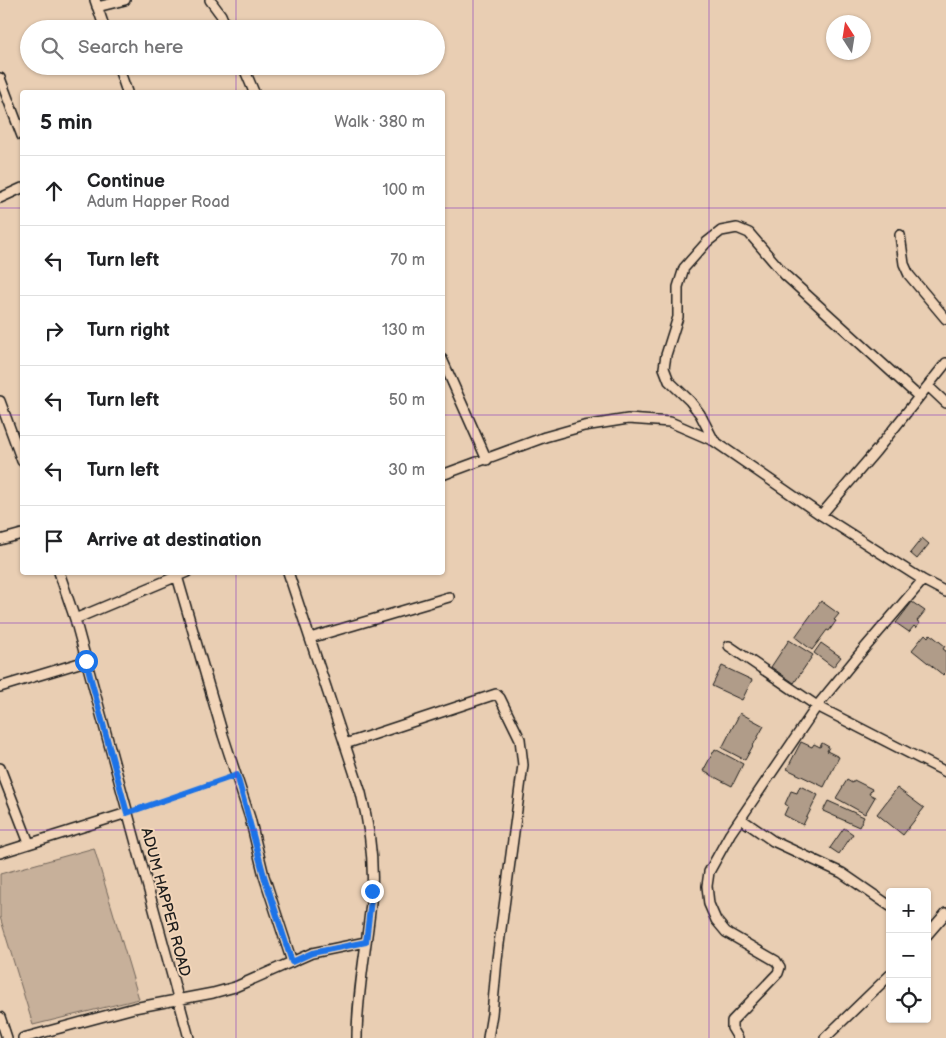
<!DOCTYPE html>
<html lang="en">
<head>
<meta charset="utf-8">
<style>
  :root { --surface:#fff; --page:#f2f2f2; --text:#202124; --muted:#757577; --line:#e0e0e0 }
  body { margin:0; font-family:"Balsamiq Sans",sans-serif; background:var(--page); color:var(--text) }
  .controls { position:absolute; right:15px; bottom:15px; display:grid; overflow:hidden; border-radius:5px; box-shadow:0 1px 4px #0004 }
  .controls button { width:45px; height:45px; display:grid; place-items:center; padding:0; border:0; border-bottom:1px solid var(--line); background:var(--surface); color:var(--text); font:25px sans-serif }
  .compass { position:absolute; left:826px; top:15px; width:45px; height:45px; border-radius:50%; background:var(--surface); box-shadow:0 1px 4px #0004; rotate:348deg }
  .stop { position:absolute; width:15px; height:15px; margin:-11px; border:4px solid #1a73e8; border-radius:50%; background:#fff }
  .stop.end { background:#1a73e8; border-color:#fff; box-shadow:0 1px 5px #0008 }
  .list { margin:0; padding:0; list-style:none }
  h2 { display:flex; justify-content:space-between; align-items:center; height:65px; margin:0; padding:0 20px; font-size:21px }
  h2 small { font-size:16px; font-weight:400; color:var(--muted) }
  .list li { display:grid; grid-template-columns:32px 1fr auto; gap:15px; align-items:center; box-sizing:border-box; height:70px; padding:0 20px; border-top:1px solid var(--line) }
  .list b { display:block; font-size:19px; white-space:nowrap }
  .list p { margin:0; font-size:16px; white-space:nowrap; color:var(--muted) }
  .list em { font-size:16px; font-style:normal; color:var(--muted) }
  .icon { flex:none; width:28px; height:28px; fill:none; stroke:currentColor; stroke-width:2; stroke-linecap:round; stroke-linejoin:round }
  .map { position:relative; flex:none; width:946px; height:1038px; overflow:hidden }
  .search { position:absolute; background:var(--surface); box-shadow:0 1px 4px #0004; left:20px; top:20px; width:425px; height:55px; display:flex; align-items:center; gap:12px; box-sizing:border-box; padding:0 18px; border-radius:28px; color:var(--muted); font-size:19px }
  .panel { position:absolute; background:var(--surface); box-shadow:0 1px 4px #0004; left:20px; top:90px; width:425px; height:485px; border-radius:5px }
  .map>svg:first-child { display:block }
  .green { fill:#c7b09a; stroke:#72665b }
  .building { fill:#b09c89; stroke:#1c1c1c }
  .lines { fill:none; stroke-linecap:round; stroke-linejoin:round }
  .minor-casing { stroke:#1c1c1c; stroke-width:12 }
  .path { stroke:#1c1c1c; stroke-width:2; stroke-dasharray:4 4; stroke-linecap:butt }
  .minor { stroke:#f2d5b9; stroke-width:9 }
  .route { stroke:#1a73e8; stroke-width:6 }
  .grid { fill:none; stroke:#7b2cbf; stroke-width:1; stroke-opacity:0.55 }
  .labels { text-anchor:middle; stroke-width:4; stroke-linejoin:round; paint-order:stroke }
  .street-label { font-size:15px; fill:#1c1c1c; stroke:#f2d5b9 }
</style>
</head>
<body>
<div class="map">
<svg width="946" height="1038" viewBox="0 0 946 1038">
  <rect width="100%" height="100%" fill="#e9ceb3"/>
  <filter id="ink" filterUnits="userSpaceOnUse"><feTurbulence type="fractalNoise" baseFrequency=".02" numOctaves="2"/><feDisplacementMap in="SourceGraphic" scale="10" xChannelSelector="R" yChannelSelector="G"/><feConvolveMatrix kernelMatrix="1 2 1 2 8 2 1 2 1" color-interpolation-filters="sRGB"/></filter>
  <g filter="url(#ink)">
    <path class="green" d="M94 848 139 999 33 1025 0 917V874Z"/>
    <path class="building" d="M922 538 929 544 917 559 910 553Z
      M821 601 839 614 834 620 836 621 829 631 827 630 812 650 795 637Z
      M912 602 925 611 917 621 920 623 916 628 914 626 909 632 896 623Z
      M925 634 928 637 930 634 945 646 943 649 946 651V672L943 675 912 650Z
      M789 640 813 655 794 683 771 667Z
      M821 643 841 657 833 667 814 653Z
      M722 666 752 680 742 700 712 686Z
      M740 713 764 726 745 760 722 748Z
      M801 742 812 747 814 744 820 747 822 743 829 747 827 751 839 757 824 787 787 769Z
      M715 749 743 764 732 786 703 771Z
      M847 780 852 783 854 780 872 789 869 794 875 797 865 814 836 798Z
      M800 786 818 795 803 825 784 815 788 806 785 804 791 791 797 793Z
      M897 788 924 808 903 835 877 814Z
      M828 801 864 817 859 827 823 811Z
      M844 828 853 834 839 854 830 848Z"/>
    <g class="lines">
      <defs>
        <path id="minor" d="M95 0 105 29
          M210 0 221 15 227 29
          M97 7 125 0
          M118 66 127 92
          M243 66 254 92
          M0 78 22 136
          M0 198 22 188
          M900 235 904 264 909 275 946 319
          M442 359 487 460
          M928 386 946 403
          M0 401 22 461
          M714 441 700 414 690 401 669 381 664 368 666 355 678 317V287L684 268 707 242 721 231 737 228 749 233 785 275 918 396
          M442 475 545 437 584 426 628 419 670 422 714 441 821 515 923 580 946 592
          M821 515 876 451 946 363
          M0 540 22 534
          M59 572 75 619 189 1038
          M288 572 361 793C369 825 374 859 372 892 368 941 357 989 357 1038
          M177 576 223 735 250 818 264 876 292 962
          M75 619 187 572
          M310 638 449 597
          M729 646 817 706 946 772
          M0 687 86 661
          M345 744 496 694 500 698 520 739 523 765 497 959 492 1014 488 1038
          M0 768 29 843
          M741 819 773 841 842 873 890 906
          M0 853 127 813
          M927 935 946 913
          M0 1017 7 1038
          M23 1038 134 1008 213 993 235 987 312 953 366 942
          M738 1038 732 1028V1021L778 973 780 967 776 961 726 932 716 920 709 904 707 886 709 872 730 834 817 706 857 657 923 580
          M825 1038 890 975"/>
      </defs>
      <use href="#minor" class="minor-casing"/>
      <path class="path" d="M137 810 227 779"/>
      <use href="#minor" class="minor"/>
    </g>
  </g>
  <g class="lines" filter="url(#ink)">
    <path class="route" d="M86 661 127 813 237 775 264 876 292 962 312 953 366 942 372 891"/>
  </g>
  <path class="grid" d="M236 0V29M473 0V1038M709 0V1038M236 66V92M0 208H22M442 208H946M0 415H22M442 415H946M236 572V1038M0 623H946M0 830H946"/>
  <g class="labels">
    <g class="street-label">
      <text transform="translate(166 902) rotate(75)" y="5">ADUM HAPPER ROAD</text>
    </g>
  </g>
</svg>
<div class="controls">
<button>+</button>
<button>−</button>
<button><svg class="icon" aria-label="locate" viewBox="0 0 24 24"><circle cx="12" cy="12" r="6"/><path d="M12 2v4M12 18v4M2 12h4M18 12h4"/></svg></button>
</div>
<svg class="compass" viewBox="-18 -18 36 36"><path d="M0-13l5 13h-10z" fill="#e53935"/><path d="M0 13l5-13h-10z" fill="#757577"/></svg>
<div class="stop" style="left:86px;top:661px"></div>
<div class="stop end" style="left:372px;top:891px"></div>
<div class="search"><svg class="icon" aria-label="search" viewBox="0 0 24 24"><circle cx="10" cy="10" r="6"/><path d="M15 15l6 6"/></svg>Search here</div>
<section class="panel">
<h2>5 min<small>Walk · 380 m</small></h2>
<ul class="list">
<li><svg class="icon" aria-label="ahead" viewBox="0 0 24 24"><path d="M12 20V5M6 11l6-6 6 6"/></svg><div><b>Continue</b><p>Adum Happer Road</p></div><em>100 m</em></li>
<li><svg class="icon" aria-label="left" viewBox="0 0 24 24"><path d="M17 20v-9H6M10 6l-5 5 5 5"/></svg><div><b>Turn left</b></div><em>70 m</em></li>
<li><svg class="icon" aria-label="right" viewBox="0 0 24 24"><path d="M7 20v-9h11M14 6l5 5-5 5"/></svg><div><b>Turn right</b></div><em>130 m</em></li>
<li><svg class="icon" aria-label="left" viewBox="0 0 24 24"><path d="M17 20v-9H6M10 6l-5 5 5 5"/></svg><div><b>Turn left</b></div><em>50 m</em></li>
<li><svg class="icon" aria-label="left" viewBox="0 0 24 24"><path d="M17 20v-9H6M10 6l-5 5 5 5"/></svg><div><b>Turn left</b></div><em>30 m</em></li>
<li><svg class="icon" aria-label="arrive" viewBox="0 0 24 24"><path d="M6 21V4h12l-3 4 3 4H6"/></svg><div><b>Arrive at destination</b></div></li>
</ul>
</section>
</div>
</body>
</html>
